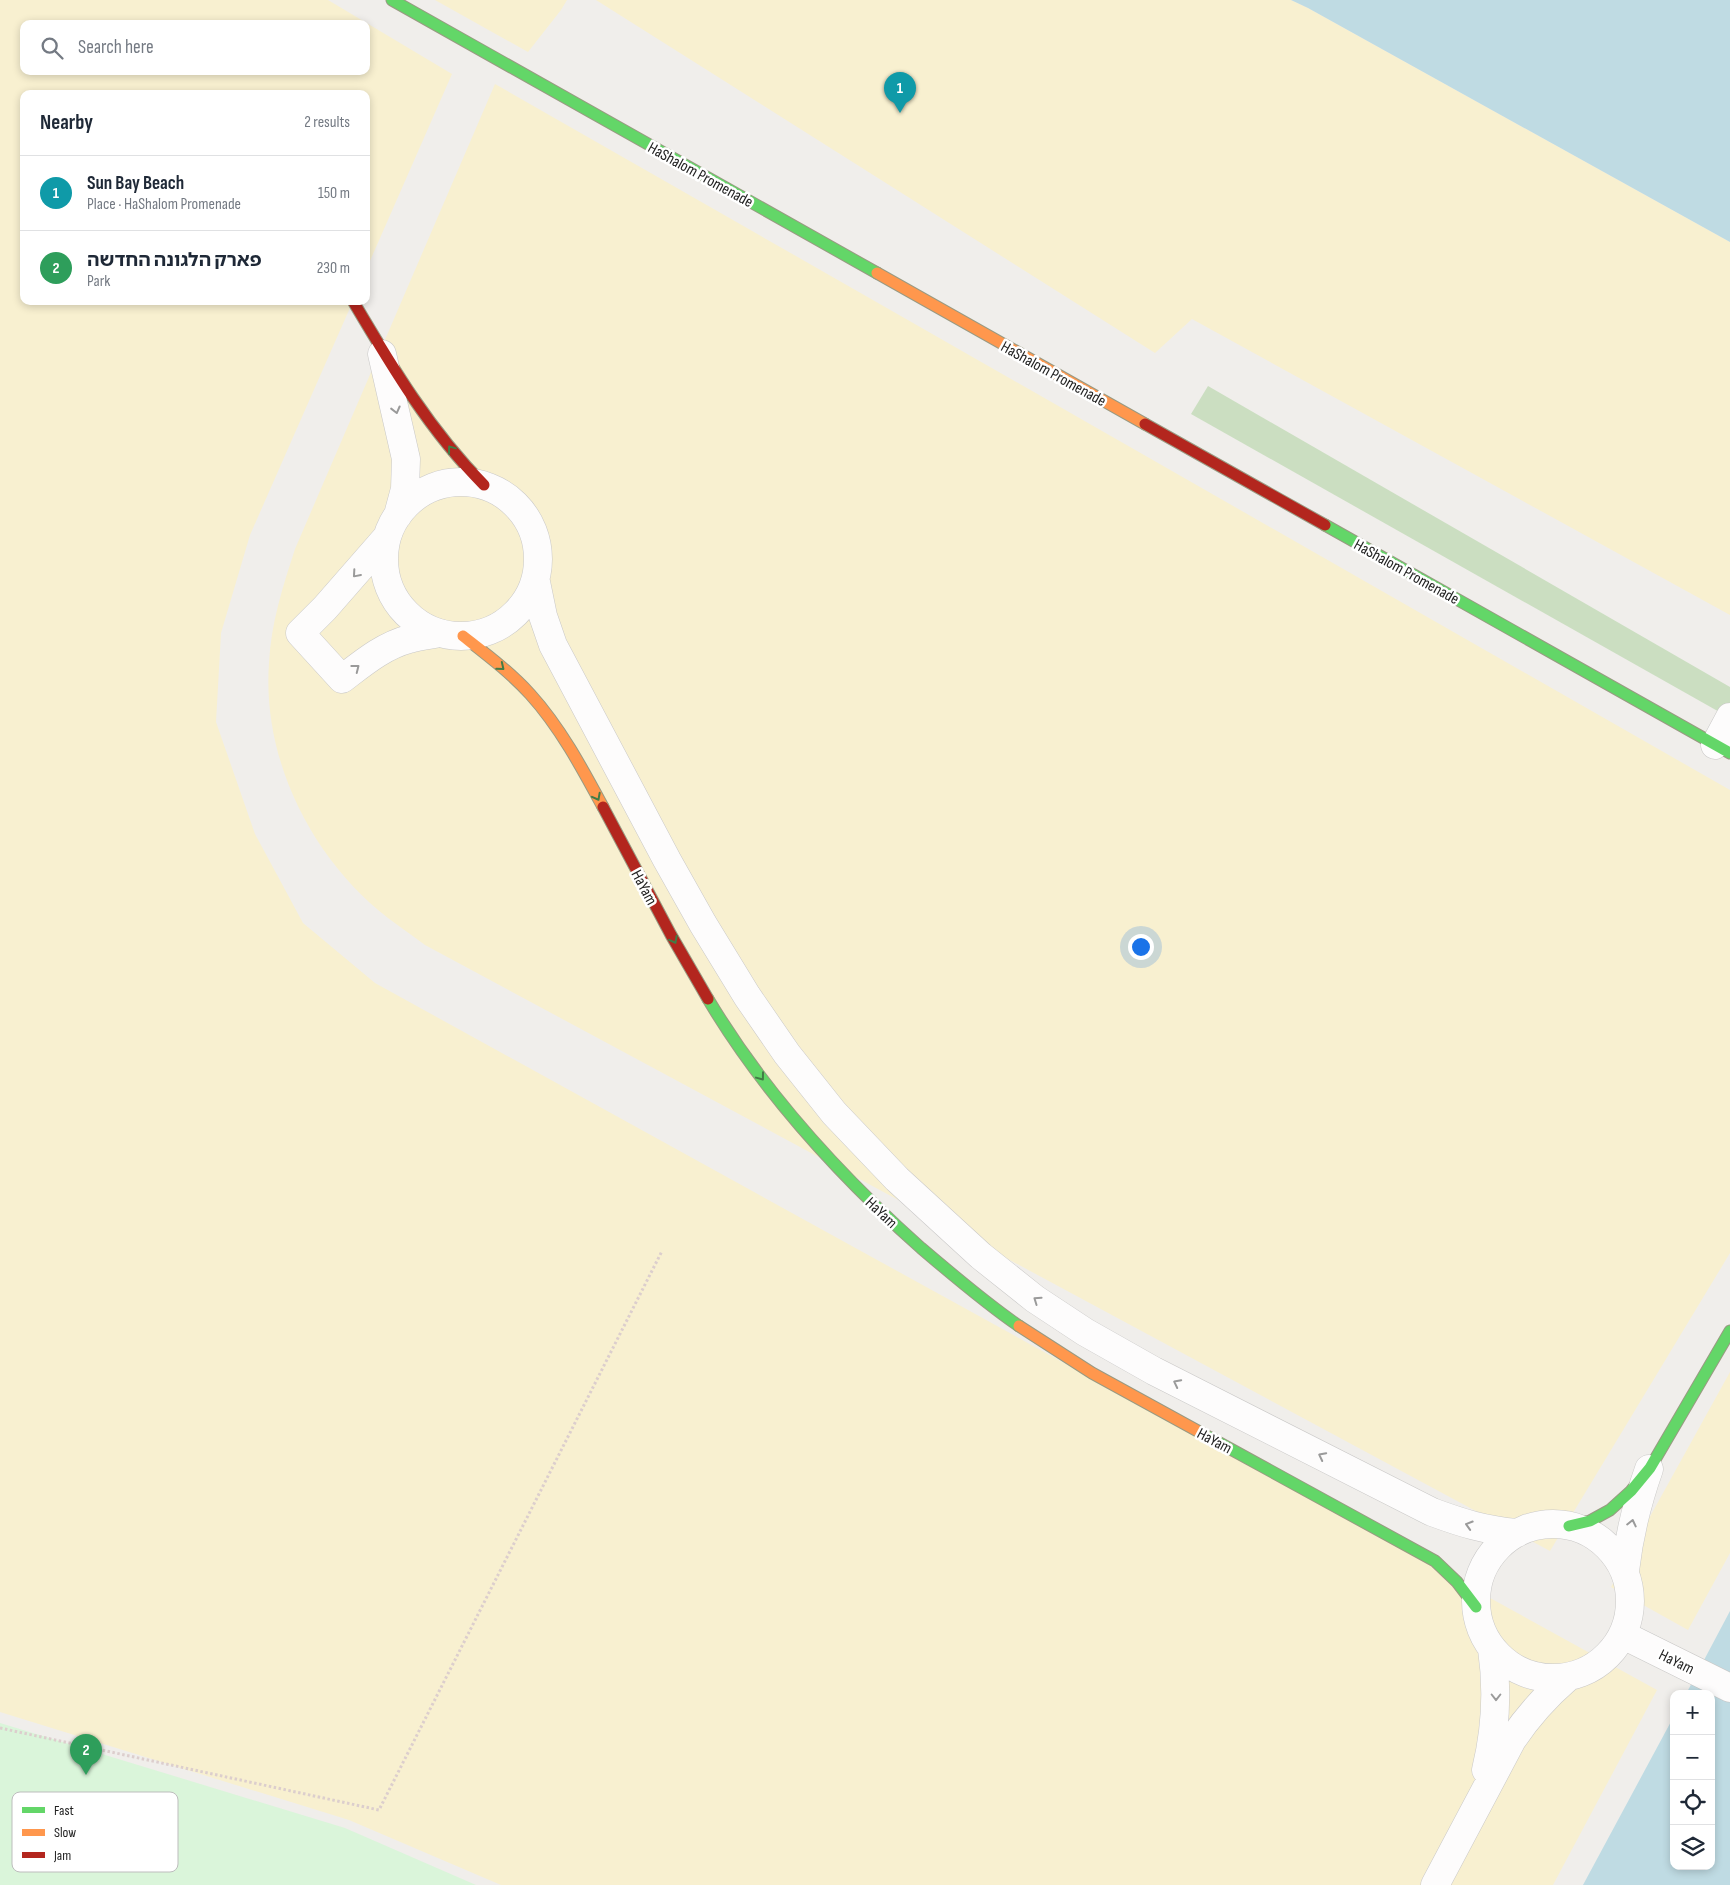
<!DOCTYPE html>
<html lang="en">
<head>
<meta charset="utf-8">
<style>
  :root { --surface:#fff; --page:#f2f2f3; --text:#1f2937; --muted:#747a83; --line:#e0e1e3; --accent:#6a6968 }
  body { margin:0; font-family:"Sofia Sans Condensed","Noto Sans Hebrew",sans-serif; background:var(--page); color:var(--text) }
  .controls { position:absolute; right:15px; bottom:15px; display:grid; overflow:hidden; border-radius:10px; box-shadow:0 2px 8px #0003 }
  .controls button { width:45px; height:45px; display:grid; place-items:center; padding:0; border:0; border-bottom:1px solid var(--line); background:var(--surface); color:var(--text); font:25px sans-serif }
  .you { position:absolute; left:1140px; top:946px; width:18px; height:18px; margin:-12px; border:4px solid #fff; border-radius:50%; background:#1a73e8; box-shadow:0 0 0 8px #1a73e833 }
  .badge { display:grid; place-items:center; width:32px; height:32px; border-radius:50%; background:var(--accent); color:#fff; font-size:16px; font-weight:700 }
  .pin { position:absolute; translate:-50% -41px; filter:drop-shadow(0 1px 2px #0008) }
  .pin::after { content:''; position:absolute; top:26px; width:18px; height:15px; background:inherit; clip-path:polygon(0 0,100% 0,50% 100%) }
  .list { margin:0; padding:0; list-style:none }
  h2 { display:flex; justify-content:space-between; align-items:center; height:65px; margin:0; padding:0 20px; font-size:21px }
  h2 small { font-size:16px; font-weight:400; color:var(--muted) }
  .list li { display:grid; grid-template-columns:32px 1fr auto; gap:15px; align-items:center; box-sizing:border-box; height:75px; padding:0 20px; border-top:1px solid var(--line) }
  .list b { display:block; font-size:19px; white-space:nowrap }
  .list p { margin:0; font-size:16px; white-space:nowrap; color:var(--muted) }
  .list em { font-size:16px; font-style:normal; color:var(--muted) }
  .icon { flex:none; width:28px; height:28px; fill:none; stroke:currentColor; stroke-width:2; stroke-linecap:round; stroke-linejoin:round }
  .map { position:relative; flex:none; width:1730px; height:1885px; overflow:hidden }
  .search { position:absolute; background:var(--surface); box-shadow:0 2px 8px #0003; left:20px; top:20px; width:350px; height:55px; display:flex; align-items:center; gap:12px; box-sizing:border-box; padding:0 18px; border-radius:10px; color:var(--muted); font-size:19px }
  .panel { position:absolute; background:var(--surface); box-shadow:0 2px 8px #0003; left:20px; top:90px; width:350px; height:215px; border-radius:10px }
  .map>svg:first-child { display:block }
  .forest { fill:#cbdec1 }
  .sand { fill:#f8f0d0; fill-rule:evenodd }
  .park { fill:#daf5da }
  .water { fill:#bfdbe3 }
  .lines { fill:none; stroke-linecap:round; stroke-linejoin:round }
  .street-casing { stroke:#c9c8c7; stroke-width:29 }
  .fast-casing { stroke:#999a82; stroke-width:13 }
  .slow-casing { stroke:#999a82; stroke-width:13 }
  .jam-casing { stroke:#999a82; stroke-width:13 }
  .path { stroke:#dccecd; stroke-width:3; stroke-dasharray:2.5 2.5; stroke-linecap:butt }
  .street { stroke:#fdfcfc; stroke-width:28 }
  .fast { stroke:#63d668; stroke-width:11 }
  .slow { stroke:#ff974d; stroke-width:11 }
  .jam { stroke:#b3261e; stroke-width:11 }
  .oneway { stroke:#9a9a9a }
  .oneway2 { stroke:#427c45 }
  .labels { text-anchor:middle; stroke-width:5; stroke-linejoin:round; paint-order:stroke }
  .street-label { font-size:16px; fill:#222; stroke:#fff }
  .key { fill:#fff; stroke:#bdbdbd; stroke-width:1 }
  .key-label { font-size:14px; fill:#222 }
</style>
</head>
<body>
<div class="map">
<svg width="1730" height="1885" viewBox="0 0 1730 1885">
  <rect width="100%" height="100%" fill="#f0eeeb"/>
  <path class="forest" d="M1208 386 1730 687V718L1191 414Z"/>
  <path class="sand" d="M0 0H328L452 74 366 270V94H24V301H353L250 535 221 633 216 722 255 834 303 923 375 983 1657 1690 1553 1885H501L349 1820 0 1712ZM24 24H366V71H24Z
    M435 0H567L561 10 528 52Z
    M596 0H1291L1308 8 1730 242V615L1192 319 1155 353Z
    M495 84 1730 790V1253L1550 1551 425 945C413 936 400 927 388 918 312 859 262 760 269 663 271 623 283 586 295 549Z
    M1730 1372V1553L1688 1630 1611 1587Z"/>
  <path class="park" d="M0 1723 345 1828 476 1885H0Z"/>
  <path class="water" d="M1291 0H1730V242L1308 8Z
    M1730 1611V1885H1583L1674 1716V1866H1711V1694H1686Z"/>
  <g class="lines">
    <defs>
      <path id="street" d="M382 354 406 459 405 489 398 515
        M384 559a77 77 0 1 1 154 0a77 77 0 1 1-154 0Z
        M387 537 325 608 300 633 342 679C363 663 383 646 409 639 419 636 429 635 440 633
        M536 582 543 616 553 645 667 860 703 924 747 996 787 1054 834 1113 897 1179 981 1256 1035 1299 1085 1332 1154 1371 1432 1512C1462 1523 1484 1530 1517 1533
        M1715 745 1730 717
        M1476 1601a77 77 0 1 1 154 0a77 77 0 1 1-154 0Z
        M1625 1571C1629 1535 1637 1503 1649 1469
        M1623 1635 1730 1688
        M1486 1770C1496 1729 1498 1690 1492 1649
        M1435 1885 1512 1740C1528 1716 1545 1697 1567 1678"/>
      <path id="fast" d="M392 0 877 273
        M1325 525 1730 753
        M708 999C764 1093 839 1175 921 1248 953 1275 984 1302 1019 1326
        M1205 1435 1435 1561 1457 1582 1476 1607
        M1569 1526 1590 1521 1610 1510 1631 1491 1650 1468 1730 1331"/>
      <path id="slow" d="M877 273 1145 424
        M463 636C486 654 510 672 530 694 560 727 582 768 603 807
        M1019 1326 1092 1373 1205 1435"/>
      <path id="jam" d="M353 301C392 367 430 431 484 485
        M1145 424 1325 525
        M603 807 671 935 708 999"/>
    </defs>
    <use href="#street" class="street-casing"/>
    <use href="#fast" class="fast-casing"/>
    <use href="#slow" class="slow-casing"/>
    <use href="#jam" class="jam-casing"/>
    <path class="path" d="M0 1728 379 1810 662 1251"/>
    <use href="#street" class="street"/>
    <use href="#fast" class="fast"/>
    <use href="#slow" class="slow"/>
    <use href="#jam" class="jam"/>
  </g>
  <defs><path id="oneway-chevron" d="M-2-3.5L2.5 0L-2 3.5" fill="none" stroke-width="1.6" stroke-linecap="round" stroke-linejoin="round" transform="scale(1.25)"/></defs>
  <g class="oneway">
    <use href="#oneway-chevron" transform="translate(396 410) rotate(76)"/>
    <use href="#oneway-chevron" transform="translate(356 574) rotate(131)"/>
    <use href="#oneway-chevron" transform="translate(356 668) rotate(-38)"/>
    <use href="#oneway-chevron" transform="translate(1037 1300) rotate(-145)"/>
    <use href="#oneway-chevron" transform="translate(1177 1383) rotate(-153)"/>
    <use href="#oneway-chevron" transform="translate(1322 1456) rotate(-153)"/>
    <use href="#oneway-chevron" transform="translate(1632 1523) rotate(-77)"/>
    <use href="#oneway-chevron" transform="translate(1469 1525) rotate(-163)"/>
    <use href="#oneway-chevron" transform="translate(1496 1697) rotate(90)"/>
  </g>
  <g class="oneway2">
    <use href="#oneway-chevron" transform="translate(451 449) rotate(-127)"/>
    <use href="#oneway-chevron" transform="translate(501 667) rotate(39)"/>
    <use href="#oneway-chevron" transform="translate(597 797) rotate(62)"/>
    <use href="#oneway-chevron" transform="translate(674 940) rotate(62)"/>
    <use href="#oneway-chevron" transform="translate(761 1077) rotate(53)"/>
  </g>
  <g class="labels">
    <g class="street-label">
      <text transform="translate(701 174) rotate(29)" y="6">HaShalom Promenade</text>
      <text transform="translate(1054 373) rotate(29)" y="6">HaShalom Promenade</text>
      <text transform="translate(1407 571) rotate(29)" y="6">HaShalom Promenade</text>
      <text transform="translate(645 887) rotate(62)" y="6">HaYam</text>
      <text transform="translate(882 1212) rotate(43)" y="6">HaYam</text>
      <text transform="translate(1215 1440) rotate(28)" y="6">HaYam</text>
      <text transform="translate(1677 1661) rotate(26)" y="6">HaYam</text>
    </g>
  </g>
  <rect x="12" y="1792" width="166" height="80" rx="8" class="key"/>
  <rect x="22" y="1807" width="23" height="6" fill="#63d668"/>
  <rect x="22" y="1829" width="23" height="7" fill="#ff974d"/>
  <rect x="22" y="1852" width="23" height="6" fill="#b3261e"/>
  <g class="key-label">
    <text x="54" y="1815">Fast</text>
    <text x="54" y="1837">Slow</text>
    <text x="54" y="1860">Jam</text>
  </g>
</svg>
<div class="controls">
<button>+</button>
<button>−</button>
<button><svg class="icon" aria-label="locate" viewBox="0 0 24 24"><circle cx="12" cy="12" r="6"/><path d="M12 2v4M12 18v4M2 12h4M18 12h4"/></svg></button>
<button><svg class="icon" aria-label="layers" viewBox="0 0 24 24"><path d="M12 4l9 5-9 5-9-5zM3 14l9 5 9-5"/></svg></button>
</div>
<div class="you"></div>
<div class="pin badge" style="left:900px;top:113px;background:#0f9aa8">1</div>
<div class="pin badge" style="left:86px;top:1775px;background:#2e9e5b">2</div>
<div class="search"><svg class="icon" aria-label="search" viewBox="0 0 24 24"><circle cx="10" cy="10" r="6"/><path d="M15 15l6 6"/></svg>Search here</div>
<section class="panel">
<h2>Nearby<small>2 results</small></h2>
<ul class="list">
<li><span class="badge" style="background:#0f9aa8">1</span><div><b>Sun Bay Beach</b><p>Place · HaShalom Promenade</p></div><em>150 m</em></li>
<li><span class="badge" style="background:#2e9e5b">2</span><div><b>פארק הלגונה החדשה</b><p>Park</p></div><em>230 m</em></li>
</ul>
</section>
</div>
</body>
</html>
